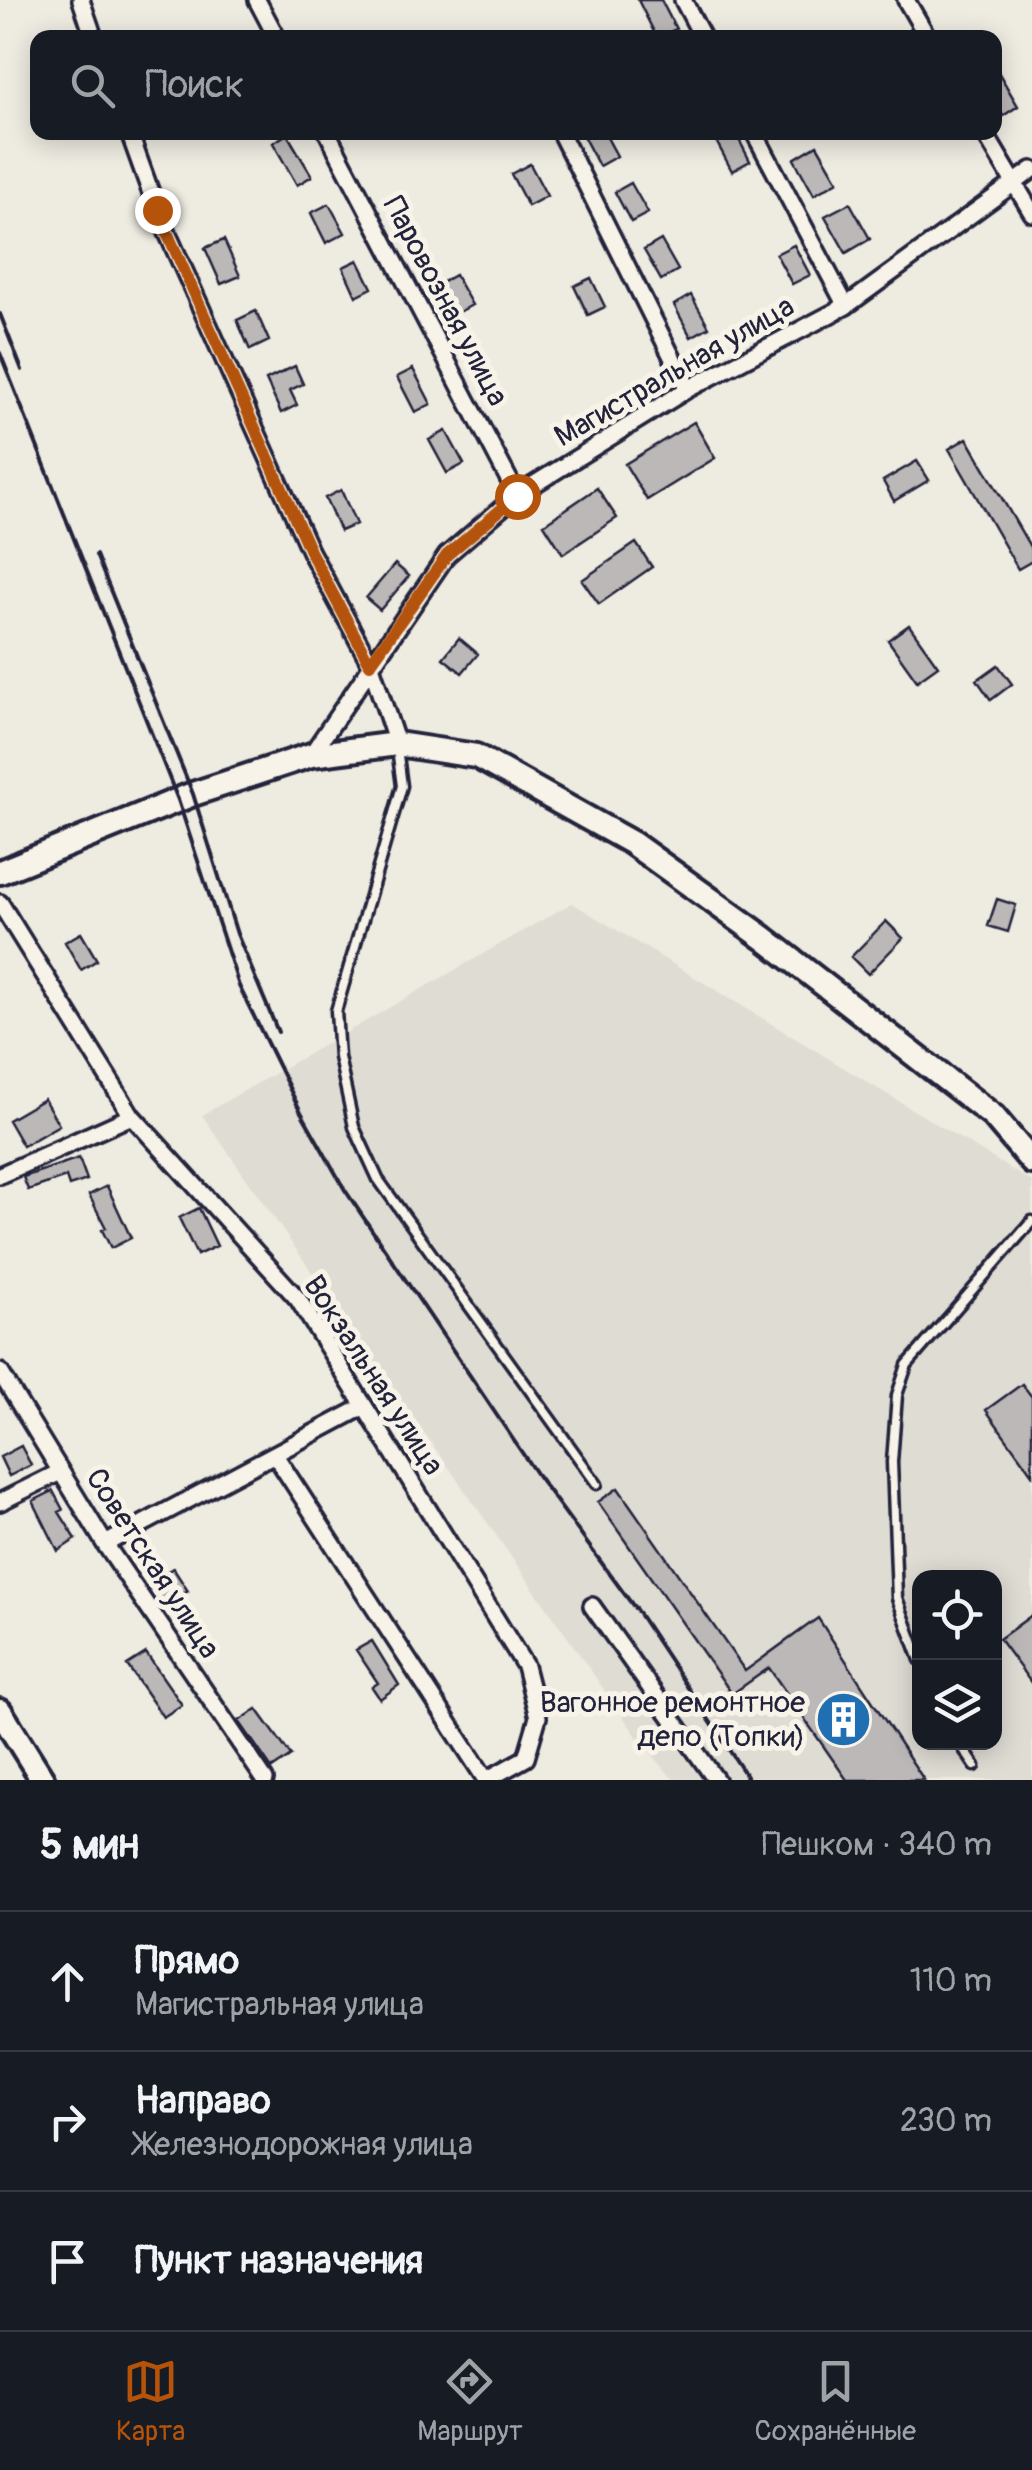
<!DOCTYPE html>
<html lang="ru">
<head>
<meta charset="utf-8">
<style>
  :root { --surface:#171b24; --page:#242831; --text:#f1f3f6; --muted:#9ea1a6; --line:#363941; --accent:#b45309 }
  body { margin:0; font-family:Pangolin,sans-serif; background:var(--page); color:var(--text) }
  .controls { position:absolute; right:30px; bottom:30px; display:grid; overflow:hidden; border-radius:20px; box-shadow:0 5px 25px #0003 }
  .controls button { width:90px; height:90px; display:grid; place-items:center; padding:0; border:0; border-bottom:2px solid var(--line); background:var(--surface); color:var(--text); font:50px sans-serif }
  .stop { position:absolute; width:30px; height:30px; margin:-22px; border:8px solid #b45309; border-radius:50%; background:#fff }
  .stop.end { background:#b45309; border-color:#fff; box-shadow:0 2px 10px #0008 }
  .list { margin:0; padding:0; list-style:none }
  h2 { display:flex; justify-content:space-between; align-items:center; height:130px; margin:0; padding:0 40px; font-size:42px }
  h2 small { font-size:32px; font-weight:400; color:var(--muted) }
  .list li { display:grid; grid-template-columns:65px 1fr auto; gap:30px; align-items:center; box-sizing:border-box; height:140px; padding:0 40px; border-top:2px solid var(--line) }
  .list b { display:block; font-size:38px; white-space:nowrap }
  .list p { margin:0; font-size:32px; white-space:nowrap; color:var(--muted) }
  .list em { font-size:32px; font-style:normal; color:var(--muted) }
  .icon { flex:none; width:55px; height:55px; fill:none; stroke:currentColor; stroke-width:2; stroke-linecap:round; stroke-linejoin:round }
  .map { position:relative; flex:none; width:1032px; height:1780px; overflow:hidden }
  .search { position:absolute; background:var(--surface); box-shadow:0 5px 25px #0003; left:30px; right:30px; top:30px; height:110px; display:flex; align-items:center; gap:25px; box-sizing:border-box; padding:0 35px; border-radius:20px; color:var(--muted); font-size:38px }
  .sheet { height:550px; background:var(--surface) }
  nav { display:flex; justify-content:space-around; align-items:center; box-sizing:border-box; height:140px; border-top:2px solid var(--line); background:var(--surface); font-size:28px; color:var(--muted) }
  nav a { display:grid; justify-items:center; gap:5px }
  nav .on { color:var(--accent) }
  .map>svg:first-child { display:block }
  .built { fill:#dfdcd4; fill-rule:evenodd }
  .building { fill:#bbb8b7; stroke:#22223b; stroke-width:2.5 }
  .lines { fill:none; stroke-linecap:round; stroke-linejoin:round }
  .lane-casing { stroke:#22223b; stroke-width:15 }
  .street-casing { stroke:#22223b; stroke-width:22 }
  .secondary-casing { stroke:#22223b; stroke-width:30 }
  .lane { stroke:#f7f3e8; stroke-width:8 }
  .street { stroke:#f7f3e8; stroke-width:15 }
  .secondary { stroke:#f7f3e8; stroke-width:22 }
  .rail { stroke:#22223b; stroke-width:4 }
  .route { stroke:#b45309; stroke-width:12 }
  .labels { text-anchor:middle; stroke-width:10; stroke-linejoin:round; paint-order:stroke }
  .street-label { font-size:30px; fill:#22223b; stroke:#f7f3e8 }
  .poi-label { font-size:30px; fill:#22223b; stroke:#f7f3e8; text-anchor:end }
</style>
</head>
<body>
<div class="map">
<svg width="1032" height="1780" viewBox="0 0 1032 1780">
  <rect width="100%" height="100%" fill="#eeebe1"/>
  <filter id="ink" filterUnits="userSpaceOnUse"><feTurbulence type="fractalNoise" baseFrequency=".01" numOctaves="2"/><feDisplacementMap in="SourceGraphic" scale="20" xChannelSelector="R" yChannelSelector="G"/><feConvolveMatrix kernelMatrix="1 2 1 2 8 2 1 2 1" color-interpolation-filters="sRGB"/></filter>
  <g filter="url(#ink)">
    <path class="built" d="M572 903 1032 1182V1780H674L638 1738 202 1115ZM920 1578H994V1742H920Z"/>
    <path class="building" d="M638 0H661L676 29 657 38Z
      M994 65 1018 106 1003 116 994 101Z
      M581 132H604L617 156 599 166Z
      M727 132H735L750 161 732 171 715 139Z
      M287 134 312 176 297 185 273 143Z
      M817 145 838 181 814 195 794 159Z
      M530 164 547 196 528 206 511 174Z
      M631 183 648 213 631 222 615 192Z
      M850 203 870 239 846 253 825 216Z
      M329 204 345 233 326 243 311 213Z
      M224 240 240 276 221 284 205 248Z
      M661 240 678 270 661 280 644 250Z
      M794 245 810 275 792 284 776 254Z
      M358 260 372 288 356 296 343 267Z
      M455 275 472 305 455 314 439 284Z
      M591 278 605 307 588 315 574 286Z
      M691 295 709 327 691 337 674 305Z
      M256 311 269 341 250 350 237 320Z
      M295 366 303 384 290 390 297 405 281 413 266 380Z
      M413 369 431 404 415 412 397 377Z
      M694 422 715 458 647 500 625 464Z
      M446 431 464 464 447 473 429 440Z
      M967 438 1032 550V561L1018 569 949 449Z
      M917 461 929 480 894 501 883 481Z
      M597 488 617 518 563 554 544 524Z
      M341 490 356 524 340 531 325 498Z
      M636 543 652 567 599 604 582 580Z
      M395 564 409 576 380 610 366 598Z
      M909 625 938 666 917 681 888 640Z
      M459 638 478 654 462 673 443 658Z
      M998 665 1012 684 991 700 977 680Z
      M997 899 1016 905 1008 932 988 926Z
      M886 921 903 938 868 974 851 957Z
      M81 933 97 960 81 970 65 942Z
      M44 1099 59 1125 23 1146 8 1120Z
      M79 1158 87 1180 69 1186 66 1177 28 1190 23 1177Z
      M107 1186 131 1238 111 1248 102 1230 106 1228 89 1195Z
      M199 1208 217 1246 197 1255 179 1218Z
      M1022 1384 1032 1397V1474L986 1410Z
      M21 1446 31 1465 9 1476 0 1457Z
      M618 1488 745 1671 818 1618 924 1780H847L769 1668 732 1694 598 1502Z
      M53 1491 63 1510 59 1512 76 1539 58 1551 33 1501Z
      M173 1568 188 1591 164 1606 150 1582Z
      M1032 1615V1684L999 1639Z
      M372 1641 399 1685 380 1699 372 1687 378 1683 356 1650Z
      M146 1653 182 1705 163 1717 127 1665Z
      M257 1709 291 1756 272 1769 239 1721Z"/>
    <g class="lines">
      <defs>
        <path id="lane" d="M397 748 402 786 336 1011 339 1057 354 1127 378 1179 597 1484
          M920 1660 897 1598 892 1462 897 1395 907 1365 1032 1221
          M959 1742 975 1766"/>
        <path id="street" d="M81 0 94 38
          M257 0 277 38
          M683 0 703 38
          M906 0 928 38
          M129 132 157 210 310 551 370 663 397 744
          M327 132 517 495
          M560 132 688 389
          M754 132 846 306
          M984 132 1032 213
          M311 755 447 555 517 495 688 389 846 306 1032 170
          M0 903 132 1116 298 1299 525 1666 538 1717 526 1758 486 1780
          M0 1175 132 1116
          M0 1372 105 1544 265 1780
          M275 1455 486 1780
          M0 1502 60 1472
          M105 1544 363 1407
          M592 1606 716 1780"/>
        <path id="secondary" d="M0 872 193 794 311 755 397 744 476 756 632 843 764 938 993 1116 1032 1162
          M0 1711 43 1780"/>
      </defs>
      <use href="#lane" class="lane-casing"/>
      <use href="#street" class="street-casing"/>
      <use href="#secondary" class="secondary-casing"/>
      <use href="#lane" class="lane"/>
      <use href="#street" class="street"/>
      <use href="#secondary" class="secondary"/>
      <path class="rail" d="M0 314 22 370
        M0 353 178 800 239 986 301 1112 345 1190 537 1475 637 1611 749 1780
        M96 555 193 794 237 934 278 1032"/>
    </g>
  </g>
  <g class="lines" filter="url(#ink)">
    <path class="route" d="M157 210 310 551 370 664 447 555 517 496"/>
  </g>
  <defs>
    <symbol id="building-disc" viewBox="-11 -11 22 22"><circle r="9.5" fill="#1f6fb2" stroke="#f7f3e8"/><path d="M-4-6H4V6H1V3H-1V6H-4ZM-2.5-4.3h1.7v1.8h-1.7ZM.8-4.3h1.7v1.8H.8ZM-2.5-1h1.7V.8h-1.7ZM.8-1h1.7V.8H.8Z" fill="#fff"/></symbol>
  </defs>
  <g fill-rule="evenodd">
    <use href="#building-disc" x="812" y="1688" width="63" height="63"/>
  </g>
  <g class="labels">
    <g class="street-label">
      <text transform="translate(446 301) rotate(62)" y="10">Паровозная улица</text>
      <text transform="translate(674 371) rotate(-30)" y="10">Магистральная улица</text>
      <text transform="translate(374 1375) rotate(57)" y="10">Вокзальная улица</text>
      <text transform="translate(153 1563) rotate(57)" y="10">Советская улица</text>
    </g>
    <g class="poi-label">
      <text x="805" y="1712">Вагонное ремонтное<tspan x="805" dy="34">депо (Топки)</tspan></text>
    </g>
  </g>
</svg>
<div class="controls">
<button><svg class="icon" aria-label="locate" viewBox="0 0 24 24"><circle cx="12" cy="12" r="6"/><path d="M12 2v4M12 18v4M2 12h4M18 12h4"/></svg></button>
<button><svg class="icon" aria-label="layers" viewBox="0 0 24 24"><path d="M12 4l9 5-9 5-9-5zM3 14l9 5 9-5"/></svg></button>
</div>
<div class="stop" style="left:517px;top:496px"></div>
<div class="stop end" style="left:157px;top:210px"></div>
<div class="search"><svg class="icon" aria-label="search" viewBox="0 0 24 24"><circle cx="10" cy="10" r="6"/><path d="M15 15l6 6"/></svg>Поиск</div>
</div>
<section class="sheet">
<h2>5 мин<small>Пешком · 340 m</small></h2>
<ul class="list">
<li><svg class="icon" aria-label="ahead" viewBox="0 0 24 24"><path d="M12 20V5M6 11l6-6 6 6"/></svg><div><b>Прямо</b><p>Магистральная улица</p></div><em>110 m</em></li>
<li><svg class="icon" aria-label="right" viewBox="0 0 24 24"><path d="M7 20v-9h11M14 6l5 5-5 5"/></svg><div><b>Направо</b><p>Железнодорожная улица</p></div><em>230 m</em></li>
<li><svg class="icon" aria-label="arrive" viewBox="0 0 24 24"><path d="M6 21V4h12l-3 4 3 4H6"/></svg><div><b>Пункт назначения</b></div></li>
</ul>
</section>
<nav>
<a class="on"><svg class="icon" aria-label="map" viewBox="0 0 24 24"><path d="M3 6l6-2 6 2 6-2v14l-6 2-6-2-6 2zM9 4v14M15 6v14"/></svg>Карта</a>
<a><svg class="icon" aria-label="directions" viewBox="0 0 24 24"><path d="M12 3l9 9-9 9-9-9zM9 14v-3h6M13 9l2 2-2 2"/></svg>Маршрут</a>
<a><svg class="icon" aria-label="saved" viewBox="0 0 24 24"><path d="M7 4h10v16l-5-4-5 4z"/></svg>Сохранённые</a>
</nav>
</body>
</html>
